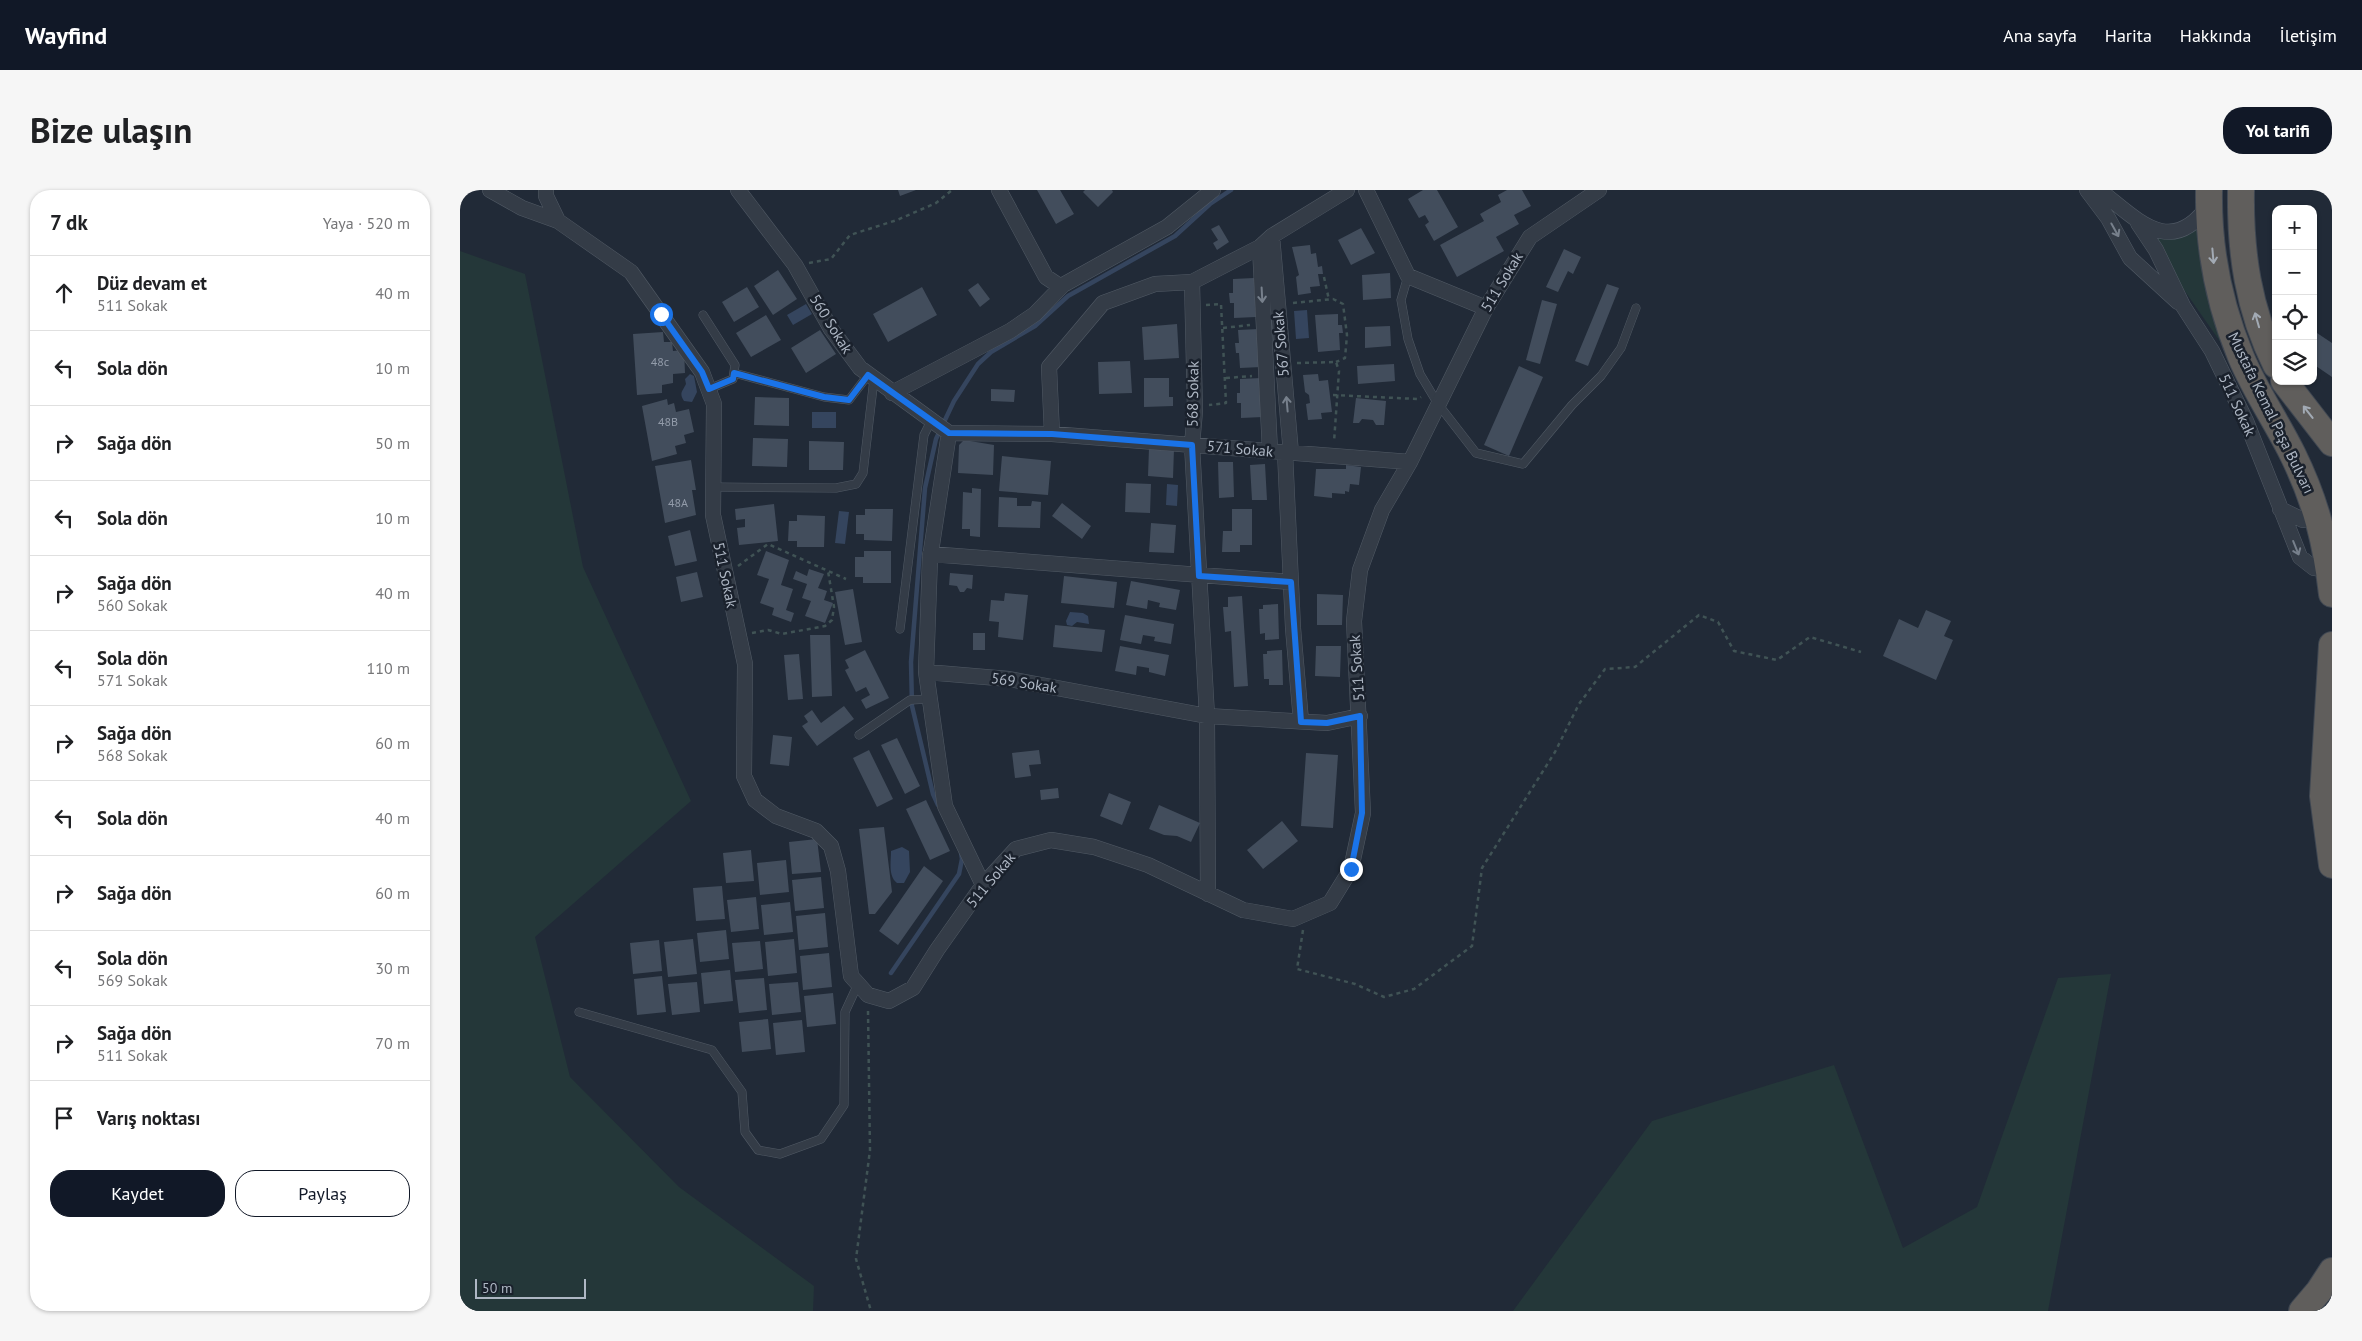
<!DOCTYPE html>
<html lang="tr">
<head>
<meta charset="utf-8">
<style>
  :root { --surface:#fff; --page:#f6f6f6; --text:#202124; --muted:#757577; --line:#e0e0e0; --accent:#111827 }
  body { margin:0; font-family:"PT Sans",sans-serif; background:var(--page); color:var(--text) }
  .controls { position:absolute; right:15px; top:15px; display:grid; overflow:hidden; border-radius:10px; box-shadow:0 1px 4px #0004 }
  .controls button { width:45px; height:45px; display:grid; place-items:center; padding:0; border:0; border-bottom:1px solid var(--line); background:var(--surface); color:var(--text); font:25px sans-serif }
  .scale { position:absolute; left:15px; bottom:12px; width:111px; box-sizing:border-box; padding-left:5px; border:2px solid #aeb7c4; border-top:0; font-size:14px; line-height:18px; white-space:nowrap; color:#aeb7c4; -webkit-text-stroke:4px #1a212c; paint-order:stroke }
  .stop { position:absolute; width:15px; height:15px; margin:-11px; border:4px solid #1a73e8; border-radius:50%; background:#fff }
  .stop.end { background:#1a73e8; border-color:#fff; box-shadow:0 1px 5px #0008 }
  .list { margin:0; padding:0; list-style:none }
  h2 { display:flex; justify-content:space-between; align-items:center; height:65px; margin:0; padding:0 20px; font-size:21px }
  h2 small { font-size:16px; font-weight:400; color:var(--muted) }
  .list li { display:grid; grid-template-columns:32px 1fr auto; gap:15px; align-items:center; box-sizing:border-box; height:75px; padding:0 20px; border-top:1px solid var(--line) }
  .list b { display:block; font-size:19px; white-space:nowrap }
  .list p { margin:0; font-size:16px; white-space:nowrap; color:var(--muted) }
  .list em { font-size:16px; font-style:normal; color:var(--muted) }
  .actions { display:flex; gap:10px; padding:15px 20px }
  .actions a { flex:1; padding:11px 0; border:1px solid var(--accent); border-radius:20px; text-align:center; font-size:18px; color:var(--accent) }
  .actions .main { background:var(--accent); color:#fff }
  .icon { flex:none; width:28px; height:28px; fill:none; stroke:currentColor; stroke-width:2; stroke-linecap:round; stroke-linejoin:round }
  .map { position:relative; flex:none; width:1872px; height:1121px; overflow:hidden; border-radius:20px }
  header { display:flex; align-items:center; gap:30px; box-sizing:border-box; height:70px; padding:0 25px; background:var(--accent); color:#fff }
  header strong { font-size:24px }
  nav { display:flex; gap:28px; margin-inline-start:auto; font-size:18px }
  .intro { display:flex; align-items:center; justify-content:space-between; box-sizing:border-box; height:120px; padding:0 30px }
  h1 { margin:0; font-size:35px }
  .button { padding:12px 22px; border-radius:20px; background:var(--accent); color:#fff; font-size:18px; font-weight:700 }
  main { display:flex; gap:30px; padding:0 30px }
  aside { flex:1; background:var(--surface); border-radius:20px; box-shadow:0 1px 4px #0004 }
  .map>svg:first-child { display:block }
  .green { fill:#243739 }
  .water { fill:#35455e }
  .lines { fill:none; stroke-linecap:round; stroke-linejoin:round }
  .stream { stroke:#35455e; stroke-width:4.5 }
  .building { fill:#424d5c }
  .service-casing { stroke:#515a65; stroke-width:9 }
  .minor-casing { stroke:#515a65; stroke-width:16 }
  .trunk-casing { stroke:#3f4752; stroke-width:28 }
  .path { stroke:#405355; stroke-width:2.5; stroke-dasharray:4 4; stroke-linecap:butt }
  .service { stroke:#343c47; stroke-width:8 }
  .minor { stroke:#343c47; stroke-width:15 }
  .trunk { stroke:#605e5c; stroke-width:26 }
  .oneway { stroke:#77808c }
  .oneway2 { stroke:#a2aab4 }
  .route { stroke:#1a73e8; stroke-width:6 }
  .labels { text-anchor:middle; stroke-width:5; stroke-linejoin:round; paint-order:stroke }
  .number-label { font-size:12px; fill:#939caa }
  .street-label { font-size:15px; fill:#aeb7c4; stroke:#1a212c }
</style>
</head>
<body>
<header>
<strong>Wayfind</strong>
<nav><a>Ana sayfa</a><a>Harita</a><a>Hakkında</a><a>İletişim</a></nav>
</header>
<div class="intro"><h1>Bize ulaşın</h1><a class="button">Yol tarifi</a></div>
<main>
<aside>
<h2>7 dk<small>Yaya · 520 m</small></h2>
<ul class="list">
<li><svg class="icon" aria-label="ahead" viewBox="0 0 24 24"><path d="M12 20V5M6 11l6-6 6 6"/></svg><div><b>Düz devam et</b><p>511 Sokak</p></div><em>40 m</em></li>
<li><svg class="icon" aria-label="left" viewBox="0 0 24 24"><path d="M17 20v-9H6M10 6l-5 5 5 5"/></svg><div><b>Sola dön</b></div><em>10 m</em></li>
<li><svg class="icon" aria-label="right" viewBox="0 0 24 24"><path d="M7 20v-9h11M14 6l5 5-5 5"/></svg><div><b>Sağa dön</b></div><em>50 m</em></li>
<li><svg class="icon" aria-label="left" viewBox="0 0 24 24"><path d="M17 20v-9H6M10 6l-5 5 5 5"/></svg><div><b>Sola dön</b></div><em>10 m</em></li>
<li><svg class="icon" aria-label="right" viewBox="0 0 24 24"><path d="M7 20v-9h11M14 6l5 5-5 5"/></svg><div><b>Sağa dön</b><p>560 Sokak</p></div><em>40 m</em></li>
<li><svg class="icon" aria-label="left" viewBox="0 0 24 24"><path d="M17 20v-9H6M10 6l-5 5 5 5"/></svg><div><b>Sola dön</b><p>571 Sokak</p></div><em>110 m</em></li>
<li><svg class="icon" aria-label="right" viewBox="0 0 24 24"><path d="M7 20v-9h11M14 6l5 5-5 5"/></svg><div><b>Sağa dön</b><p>568 Sokak</p></div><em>60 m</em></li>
<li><svg class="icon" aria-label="left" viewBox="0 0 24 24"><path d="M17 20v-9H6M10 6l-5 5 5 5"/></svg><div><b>Sola dön</b></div><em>40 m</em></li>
<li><svg class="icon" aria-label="right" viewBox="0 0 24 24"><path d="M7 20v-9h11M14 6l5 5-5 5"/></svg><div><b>Sağa dön</b></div><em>60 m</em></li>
<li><svg class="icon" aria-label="left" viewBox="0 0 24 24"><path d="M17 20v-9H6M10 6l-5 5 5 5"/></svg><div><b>Sola dön</b><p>569 Sokak</p></div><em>30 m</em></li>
<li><svg class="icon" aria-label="right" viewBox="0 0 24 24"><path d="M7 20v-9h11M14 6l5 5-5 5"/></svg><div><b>Sağa dön</b><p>511 Sokak</p></div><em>70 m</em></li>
<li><svg class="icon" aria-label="arrive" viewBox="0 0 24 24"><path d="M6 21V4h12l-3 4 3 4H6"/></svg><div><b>Varış noktası</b></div></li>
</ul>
<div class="actions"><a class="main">Kaydet</a><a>Paylaş</a></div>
</aside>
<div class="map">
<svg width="1872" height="1121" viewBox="0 0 1872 1121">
  <rect width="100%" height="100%" fill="#212a37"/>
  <path class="green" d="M1741 35C1744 76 1749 114 1761 153L1722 97 1701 57 1690 45 1724 46Z
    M0 61 65 84 123 377 231 611 75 747 110 887 219 997 354 1096 353 1121H0Z
    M1651 784 1588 1121H1053L1192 931 1374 875 1443 1058 1517 1017 1598 788Z"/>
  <path class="water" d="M346 114 352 124 333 135 327 125Z
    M847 120 849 148 836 149 834 121Z
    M230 184 234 186 237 202 232 212 224 211C219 203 222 202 226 194L225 189Z
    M352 222H376V238H352Z
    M707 294 718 295 717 316 706 315Z
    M379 321 389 322 385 354 375 353Z
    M610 422 623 423 628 426 629 434 617 432 612 436 607 435 606 431Z
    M442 657 449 661 450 682 444 693H437C428 686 431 672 431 661Z"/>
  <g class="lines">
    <path class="stream" d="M478 615 473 604 452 516 451 472 465 298 476 249 494 211 518 174 531 162 575 136 608 106 715 46 750 14 771 0
      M431 783 499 684 502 669 501 663"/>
  </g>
  <path class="building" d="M438 0H456L440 6Z
    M577 0H600L614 24 596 34Z
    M625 0H652L653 2 638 17 623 2Z
    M963 0H977L998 37 974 51 965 35 969 32 965 25 959 28 948 9Z
    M1047 0H1062L1071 16 1054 25 1059 34 1036 47 1044 61 997 87 980 55 1024 31 1020 24 1041 12 1038 5Z
    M759 35 769 52 757 60 753 53 758 50 751 39Z
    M901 38 915 63 891 75 878 50Z
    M850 55 851 64 856 63 858 77 862 76 863 84H858L860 96 850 97 851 103 838 105 836 87 839 85 832 57Z
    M1104 59 1121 67 1113 84 1108 81 1098 102 1086 97Z
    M318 80 337 109 313 125 294 96Z
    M930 83 931 108 903 110 902 85Z
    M794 88 796 127 774 128V113H770L769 103H773V89Z
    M518 93 530 109 520 117 508 100Z
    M1147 94 1159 98 1128 176 1115 171Z
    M287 97 299 117 274 132 262 112Z
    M462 97 477 125 428 152 413 124Z
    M1082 110 1097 114 1080 174 1066 170Z
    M878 124V135H882L883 143H879L880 160 858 162 855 125Z
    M306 125 321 150 291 167 276 143Z
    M717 134 719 168 684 170 682 137Z
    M930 136 931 156 905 158V137Z
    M799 139 801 177 780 178 779 163H776L775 153H779L778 140Z
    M360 140 376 164 346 183 331 158Z
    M203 142 204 152H212L213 161 224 160 225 183 213 184V193L202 195V203L177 205 173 144Z
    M1857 143 1872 153V187L1853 174V149Z
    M670 171 672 203 639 204 638 172Z
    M934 174 935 191 898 194 897 176Z
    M1059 176 1083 187 1049 266 1024 255Z
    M858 184 859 191 868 190 872 222 861 223 862 229 848 230 846 214 850 213 849 205 845 202 843 185Z
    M684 188H709V207H713V216L684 217Z
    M801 188 803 227 781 228V213H777V203H780V189Z
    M531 199 555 200 554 212 531 211Z
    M295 207 329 208V236L294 235Z
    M896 208 926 211 924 235H916L913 230 902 229 899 233H893Z
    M207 209 208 215 214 213 216 222 229 219 234 242 224 245 226 253 215 256 217 264 192 271 182 216Z
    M293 248 328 249 327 277 292 276Z
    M504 250 534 255 533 285 498 283 499 255Z
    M349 251 384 252 383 280H349Z
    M689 258 714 259 713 288 688 286Z
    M542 266 591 271 588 305 539 301Z
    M231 270 236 300H232L236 325 205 333 195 276Z
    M758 272H773L774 307 759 308Z
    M805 274 807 310H792L790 275Z
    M886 275 901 277 899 295 890 294 889 302 885 301V304L872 303V308L854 306 856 279H886Z
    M666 293 691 294 690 323 665 322Z
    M512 298 521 299 520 347 510 346V339H502L503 302 512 303Z
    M539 307 557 308V316H571L572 311 581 312 580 338 538 337Z
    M602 313 631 336 622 349 592 326Z
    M314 314 318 351 279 355 277 338 285 337V329L276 330 275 319Z
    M405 319H433L432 351 404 350V344H396V325H405Z
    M772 319H792V355H780V362H762L763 341H772Z
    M337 325 365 326 364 357H337V351H328L329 331H337Z
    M691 333 716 335 714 363 689 362Z
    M230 340 237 371 215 376 208 346Z
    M306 361 329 370 321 395 333 399 326 420 334 423 331 432 312 425 314 418 300 413 309 389 297 385Z
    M404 361H431V393H403V387H395V367H404Z
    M349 379 364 384 358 398 367 401 364 410 373 413 365 433 345 426 351 411 342 408 347 394 333 389 336 381 347 386Z
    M237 382 243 407 221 412 216 387Z
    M490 383 513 385 512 399 507 398 504 402H500L497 396 489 395Z
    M604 386 657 392 654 418 601 413Z
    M671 391 720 400 716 420 699 417 700 413 688 410 687 419 666 415Z
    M393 399 402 452 385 455 375 402Z
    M545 403 568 405 563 450 538 447 539 432 529 431 531 410 544 411Z
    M857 404 883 405 882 435H857Z
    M782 406 788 496 774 497 771 441 765 442 763 417H768V407Z
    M818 414 819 449 805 450V443L800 444 799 419H803V415Z
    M1466 420 1491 431 1484 446 1493 450 1476 490 1423 466 1439 429 1458 438Z
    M665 425 714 434 711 454 694 451 695 447 683 445 681 454 660 450Z
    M595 435 645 440 642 462 593 457Z
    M513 443H525V460H513Z
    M350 445H370L372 506 352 507Z
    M660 456 709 465 705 486 689 482V478L677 476 676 485 655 481Z
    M856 456H881L880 487 855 486Z
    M405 460 429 508 406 519 401 510 410 505 406 497 396 502 385 480 389 478 385 470Z
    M822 460 823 495H809V489H804L803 464H807V461Z
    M339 464 343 509 328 510 324 465Z
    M384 516 394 529 357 556 342 536 348 532 344 526 352 520 361 533Z
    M313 545 332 547 329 576 310 574Z
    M437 548 460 596 445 604 421 555Z
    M409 560 433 609 417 617 393 568Z
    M579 560 581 574 569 575 571 586 555 588 552 563Z
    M846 563 878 565 873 638 841 636Z
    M598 598 599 608 581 610 580 600Z
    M649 603 671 612 662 635 640 626Z
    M466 610 490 661 470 670 446 619Z
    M699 615 740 633 731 652 717 646 704 645 689 639Z
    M822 631 838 651 803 679 787 660Z
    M424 637 432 702 415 724H409L399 639Z
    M357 649 361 682 332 684 329 652Z
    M291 660 294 691 266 693 263 663Z
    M326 670 329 702 300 705 297 673Z
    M464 676 483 691 438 755 419 741Z
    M361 687 364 718 335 721 332 690Z
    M262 696 265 729 236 731 233 698Z
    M296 707 299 739 271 742 267 710Z
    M330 712 333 742 304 745 301 715Z
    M365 723 368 757 339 760 336 726Z
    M266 740 269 769 240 772 237 743Z
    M233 749 237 784 208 787 204 752Z
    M334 749 337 783 308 786 305 752Z
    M199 750 202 781 173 784 170 753Z
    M300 751 303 779 275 782 272 753Z
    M369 763 372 797 343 800 340 766Z
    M270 780 273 811 244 814 241 783Z
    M202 786 206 822 177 825 174 789Z
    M304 788 307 820 279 823 275 790Z
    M237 792 240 822 212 825 208 794Z
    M338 792 341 822 312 825 309 794Z
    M373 803 376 834 347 837 344 806Z
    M308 829 311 859 282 862 279 832Z
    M342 830 345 862 316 865 313 833Z"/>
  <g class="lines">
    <defs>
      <path id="service" d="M948 86 941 110 948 149 960 184 978 214 1016 263 1063 274 1112 215 1141 186 1161 158 1176 118
        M243 125 275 175 273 189 249 199
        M274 183 364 207 389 210 408 185
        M253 297 376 298 396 294 403 283 414 189
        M440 439 464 245 471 231
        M399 545 450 510 469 509
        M119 822 252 860 282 902 285 942 298 960 320 964 361 949 384 915 385 822 398 794"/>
      <path id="minor" d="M30 0 62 18 98 31
        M86 0V6L98 31 171 82 242 182 254 214 253 325 285 474 284 586 295 610 316 626 356 641 371 656 378 681 391 786 408 805 429 811 453 798 477 760 523 695 556 659 591 650 634 657 688 675 783 720 833 729 870 713 891 679 903 623 894 431 900 380 922 320 950 272 1026 118 1070 47 1139 0
        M278 0 335 75 371 139 400 178 489 243
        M539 0 586 87 598 95H603
        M906 0 948 86 1026 118
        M1627 0 1648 28 1670 68 1718 112
        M1639 0C1676 28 1710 70 1749 15
        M1678 33 1696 60 1723 116 1752 161 1786 231 1840 367 1854 378 1869 379
        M812 46 831 263
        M800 57 810 261
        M732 92 735 221 732 255 747 526 748 704
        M432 203 550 141 575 124 603 95 707 37 753 0
        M489 243 470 368 466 482 549 489 747 526 867 533 900 526
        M489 243 592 244 950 272
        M592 244 589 177 643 113 695 94 732 92 800 57 812 46 887 0
        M825 262 833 438 841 531
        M1820 319 1843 330 1859 327
        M470 364 831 392
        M466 482 485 616 523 695"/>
      <path id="trunk" d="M1749 0C1748 57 1759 114 1781 167 1795 201 1817 232 1833 265 1856 312 1866 352 1872 404
        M1781 0C1780 62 1788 119 1816 175
        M1824 191 1872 253
        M1872 455 1863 606 1872 675
        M1842 1121 1859 1101 1872 1081"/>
    </defs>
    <use href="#service" class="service-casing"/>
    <use href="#minor" class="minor-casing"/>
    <use href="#trunk" class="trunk-casing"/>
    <path class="path" d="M349 73 371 69 390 45 437 30 476 13 492 0
      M864 87 869 110
      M833 113 873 109 883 114 887 145 885 168 876 172
      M746 115 761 114 766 213 749 215
      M763 138 790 135
      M837 173 876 172 879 181 874 252
      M766 188 792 186
      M873 205 958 209 961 207
      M278 376 308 354 386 389
      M292 443 308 440 322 444 365 436 372 430 374 417 368 381
      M843 740 837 779 895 794 924 807 954 799 1012 756 1022 678 1095 562 1119 514 1145 479 1175 477 1239 425 1258 432 1274 461 1317 470 1350 447 1401 462
      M408 821 410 960 396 1069 411 1121"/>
    <use href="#service" class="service"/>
    <use href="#minor" class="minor"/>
    <use href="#trunk" class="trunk"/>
  </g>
  <defs><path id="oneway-shaft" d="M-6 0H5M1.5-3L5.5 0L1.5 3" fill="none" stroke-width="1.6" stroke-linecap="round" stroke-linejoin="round" transform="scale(1.25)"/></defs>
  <g class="oneway">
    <use href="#oneway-shaft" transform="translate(1655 40) rotate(61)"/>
    <use href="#oneway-shaft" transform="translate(802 105) rotate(87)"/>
    <use href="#oneway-shaft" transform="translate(827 214) rotate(-95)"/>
    <use href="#oneway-shaft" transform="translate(1836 358) rotate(68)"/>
  </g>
  <g class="oneway2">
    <use href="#oneway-shaft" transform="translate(1753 66) rotate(85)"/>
    <use href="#oneway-shaft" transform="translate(1797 130) rotate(-106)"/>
    <use href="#oneway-shaft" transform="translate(1848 222) rotate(-128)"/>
  </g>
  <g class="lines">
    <path class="route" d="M201 124 242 182 249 199 273 189 274 183 364 207 389 210 408 185 489 243 592 244 732 255 739 386 831 392 841 532 867 533 900 526 902 623 891 679"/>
  </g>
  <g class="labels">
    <g class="number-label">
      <text x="200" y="176">48c</text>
      <text x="208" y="236">48B</text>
      <text x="218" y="317">48A</text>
    </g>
    <g class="street-label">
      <text transform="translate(1042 92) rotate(-59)" y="5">511 Sokak</text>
      <text transform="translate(371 134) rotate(58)" y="5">560 Sokak</text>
      <text transform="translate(821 154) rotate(-95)" y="5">567 Sokak</text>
      <text transform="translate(733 204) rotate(-89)" y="5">568 Sokak</text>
      <text transform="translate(1777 215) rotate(65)" y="5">511 Sokak</text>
      <text transform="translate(1811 223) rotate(64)" y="5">Mustafa Kemal Paşa Bulvarı</text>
      <text transform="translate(780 259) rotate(5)" y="5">571 Sokak</text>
      <text transform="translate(265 385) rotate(78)" y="5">511 Sokak</text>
      <text transform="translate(897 478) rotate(-94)" y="5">511 Sokak</text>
      <text transform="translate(564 493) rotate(9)" y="5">569 Sokak</text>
      <text transform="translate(531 690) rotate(-50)" y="5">511 Sokak</text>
    </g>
  </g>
</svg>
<div class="controls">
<button>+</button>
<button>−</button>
<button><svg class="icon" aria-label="locate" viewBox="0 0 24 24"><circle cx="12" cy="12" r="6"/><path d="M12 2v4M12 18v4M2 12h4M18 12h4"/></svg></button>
<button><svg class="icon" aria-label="layers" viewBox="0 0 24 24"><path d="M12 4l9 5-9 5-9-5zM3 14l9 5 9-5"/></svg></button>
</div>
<div class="scale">50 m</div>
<div class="stop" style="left:201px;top:124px"></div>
<div class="stop end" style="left:891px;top:679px"></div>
</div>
</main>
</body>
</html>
